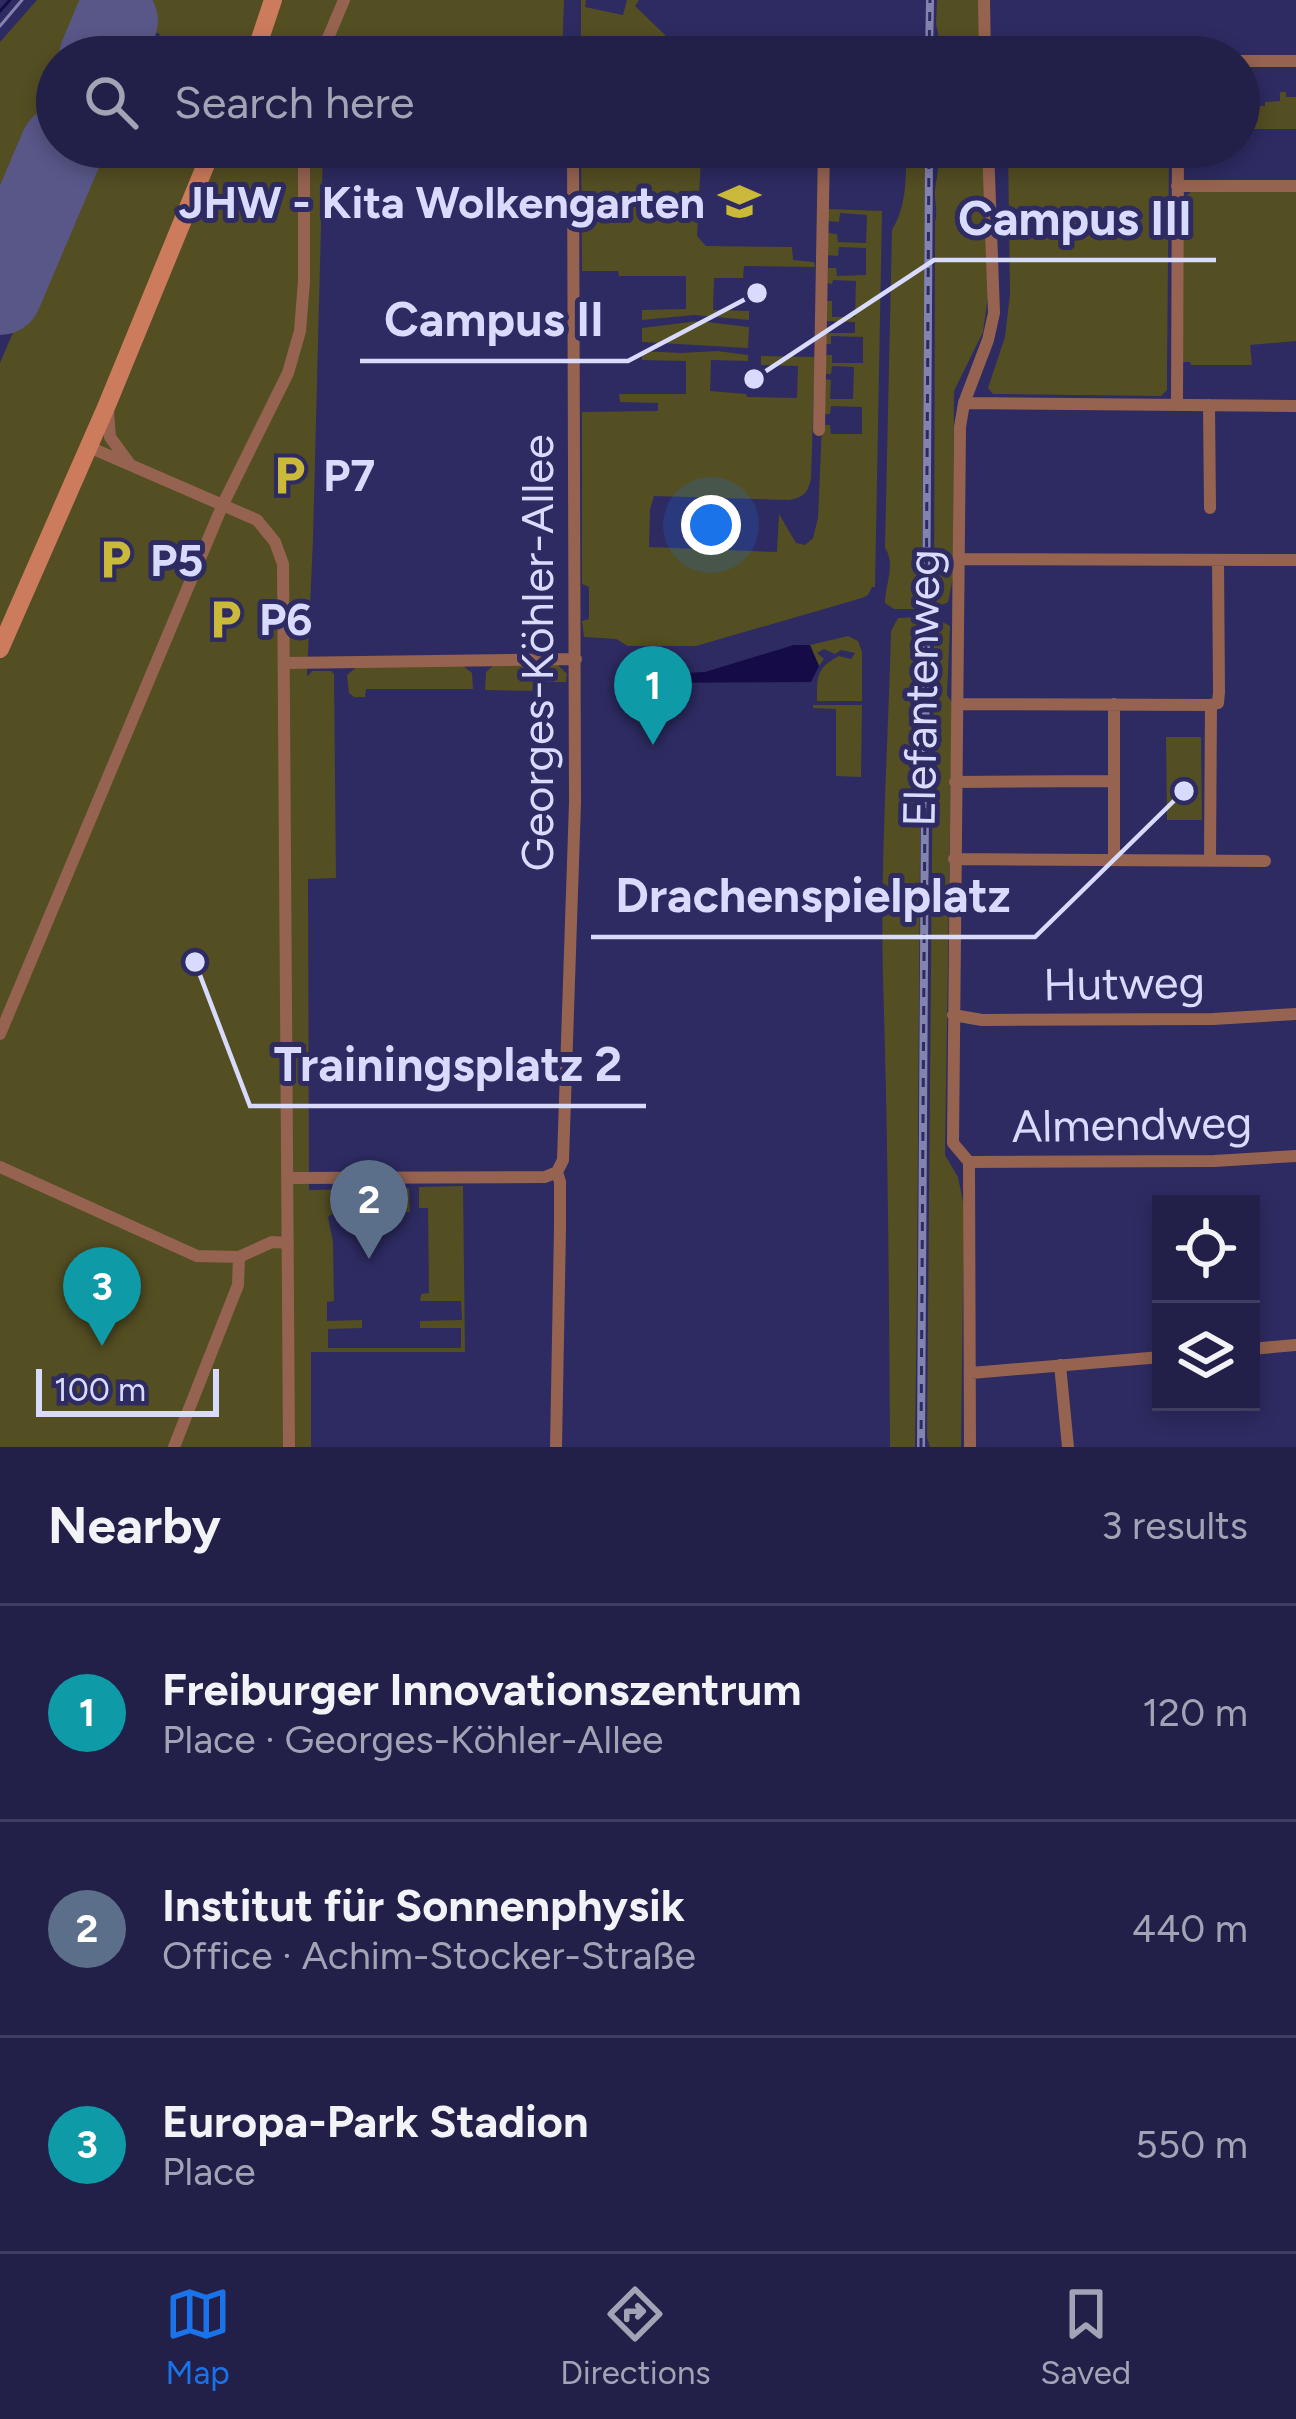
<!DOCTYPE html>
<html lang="en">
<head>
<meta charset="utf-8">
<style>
  :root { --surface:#222049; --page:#2e2d53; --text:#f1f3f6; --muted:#a2a3b4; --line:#3f3e61; --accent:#1a73e8 }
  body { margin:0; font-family:Figtree,sans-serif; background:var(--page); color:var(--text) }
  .controls { position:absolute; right:36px; bottom:36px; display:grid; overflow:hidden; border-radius:0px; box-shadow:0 6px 18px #0003 }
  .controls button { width:108px; height:108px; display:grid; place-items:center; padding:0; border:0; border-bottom:3px solid var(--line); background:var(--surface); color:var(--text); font:60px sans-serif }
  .scale { position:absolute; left:36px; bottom:30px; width:183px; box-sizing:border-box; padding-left:12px; border:6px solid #d8dbfd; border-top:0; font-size:33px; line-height:42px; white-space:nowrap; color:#d8dbfd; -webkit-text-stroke:9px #2d2b61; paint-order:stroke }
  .you { position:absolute; left:711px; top:525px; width:42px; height:42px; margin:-30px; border:9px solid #fff; border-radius:50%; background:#1a73e8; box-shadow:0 0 0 18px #1a73e833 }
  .badge { display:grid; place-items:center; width:78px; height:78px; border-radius:50%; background:var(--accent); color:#fff; font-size:39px; font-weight:700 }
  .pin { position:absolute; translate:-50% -99px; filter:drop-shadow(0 3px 6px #0008) }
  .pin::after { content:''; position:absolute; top:63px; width:42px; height:36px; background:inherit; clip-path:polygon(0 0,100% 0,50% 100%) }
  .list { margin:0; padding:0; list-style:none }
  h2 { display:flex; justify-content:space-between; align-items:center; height:156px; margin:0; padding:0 48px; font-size:51px }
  h2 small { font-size:39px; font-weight:400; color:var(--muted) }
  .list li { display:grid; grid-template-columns:78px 1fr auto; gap:36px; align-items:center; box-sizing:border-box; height:216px; padding:0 48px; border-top:3px solid var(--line) }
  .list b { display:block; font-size:45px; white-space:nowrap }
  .list p { margin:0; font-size:39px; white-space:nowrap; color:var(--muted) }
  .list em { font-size:39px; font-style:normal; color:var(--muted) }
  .icon { flex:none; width:66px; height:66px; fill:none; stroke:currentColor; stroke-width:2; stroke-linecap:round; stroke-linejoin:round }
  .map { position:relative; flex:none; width:1296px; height:1447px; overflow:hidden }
  .search { position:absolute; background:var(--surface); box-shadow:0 6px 18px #0003; left:36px; right:36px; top:36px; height:132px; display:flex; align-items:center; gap:30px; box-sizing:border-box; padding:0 42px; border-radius:66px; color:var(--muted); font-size:45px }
  .sheet { height:804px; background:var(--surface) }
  nav { display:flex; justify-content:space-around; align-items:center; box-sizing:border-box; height:168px; border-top:3px solid var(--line); background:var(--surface); font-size:33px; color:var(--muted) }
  nav a { display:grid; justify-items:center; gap:6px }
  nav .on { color:var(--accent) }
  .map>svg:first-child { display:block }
  .green { fill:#544e23 }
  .water { fill:#150b46 }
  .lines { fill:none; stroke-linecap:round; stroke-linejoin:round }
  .stream { stroke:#150b46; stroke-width:3 }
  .runway { stroke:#585788; stroke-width:84 }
  .street { stroke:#966350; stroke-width:12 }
  .secondary { stroke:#cd7b5d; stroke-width:18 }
  .tram { stroke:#8383af; stroke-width:3 }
  .rail-casing { stroke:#8383af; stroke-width:8 }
  .rail { stroke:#2d2b61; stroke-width:3; stroke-dasharray:9; stroke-linecap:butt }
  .labels { text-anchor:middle; stroke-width:10; stroke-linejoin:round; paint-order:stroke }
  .poi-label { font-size:45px; font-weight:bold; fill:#d8dbfd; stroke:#2d2b61; text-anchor:start }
  .street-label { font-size:45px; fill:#d8dbfd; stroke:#2d2b61 }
  .leader { fill:none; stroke:#d8dbfd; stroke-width:4.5 }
  .callout-dot { fill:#d8dbfd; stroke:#2d2b61; stroke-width:4.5 }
  .callout-label { font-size:48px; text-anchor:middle; font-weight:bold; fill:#d8dbfd; stroke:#2d2b61; stroke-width:10; stroke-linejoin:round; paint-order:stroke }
</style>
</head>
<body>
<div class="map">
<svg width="1296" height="1447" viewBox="0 0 1296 1447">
  <rect width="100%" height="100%" fill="#2d2b61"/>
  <path class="green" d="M37 0H564L562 57H151L160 34 91 6 69 57H57V85L0 220V42Z
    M581 0H586L585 7 623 15 627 0H639L635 6 688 57H581Z
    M937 0H979L981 57H936L940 42 936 24Z
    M1239 91H1252L1253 122 1258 121V106H1265V102L1280 101V92H1286V97H1296V129H1239Z
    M92 147H323L313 539 307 674 308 676 312 671H331L334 674 336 878 308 879 309 1190 409 1188 410 1212 336 1211 328 1217 333 1242 334 1301 327 1302V1321L362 1320V1328L328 1329V1348H461V1328H420V1321L462 1320 461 1301H420L421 1294 429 1293 428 1208H419V1187L463 1186 465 1352H311V1447H0V363Z
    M581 147H708V157L701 158 697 236 706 246 792 247 793 260 814 262 815 267 744 266 743 278H714L713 310 749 311V320L694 315 642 320V310L686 309V276H619L618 271H582Z
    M907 147H925L917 1286 915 1447H890C889 1291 888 1135 883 980 880 864 888 747 891 631L898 618 920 617V609H894L885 603C885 585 896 564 885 548L892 230C908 203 905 177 907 147Z
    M936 147H984L988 296 983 332 954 391 953 578 948 602 934 609 935 222C938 210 934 201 935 190 937 172 941 166 936 147Z
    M1008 147H1169L1167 374V390L1161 396 1004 394H993L988 388 1005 337 1010 294Z
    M1191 192H1296V341L1250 345 1252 365H1191L1190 362H1182L1183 199Z
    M828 209 882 211 875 587H872L868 595 862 598 696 646H628L616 639 584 637 582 621 589 619V587L582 584V412L658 411V403L620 402 619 394H686V361L642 360V351L681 353 717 351 748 355V361L711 360 710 391 746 394 747 397 797 398 798 366 761 365V356L815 357 811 478C808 493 804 497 789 500L654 496 650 509 649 547 777 552 779 514 796 543 805 545 813 538 818 518 822 425H830L831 434H862V407L831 406 830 414H822L824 379 831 380 830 399H853L854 367 832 366 831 374H825V355H832V363H863V337L831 336V344H825L826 333H855V322L826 321 827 301H832V317H855L856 281 833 280 832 284 827 283 828 268H836L837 276 866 275V248L839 247 838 256 826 255 827 233 837 234 838 242 866 243 867 215 840 213 839 222 827 221Z
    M698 321 749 327 748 348 642 342V328Z
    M934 617 950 626 947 695 952 703 945 1155 958 1177 964 1207 961 1447H930L927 1437Z
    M848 636 858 641 862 652V701H817C817 677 816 668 839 656L851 659 855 653 841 650 835 654 824 649 817 653 824 659 819 666 810 645Z
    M462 665 472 673 473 689H366L365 697H354L349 693 347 675 358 666Z
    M494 665H558L567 674 566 682H545V691L485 690 486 672Z
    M813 705H862L861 777 836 776V709L813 708Z
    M1166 737H1201L1202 820H1167Z"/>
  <path class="water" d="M794 645H810L819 666 811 682 617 683V676L705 672Z"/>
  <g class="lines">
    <path class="stream" d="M0 11 10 0"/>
    <path class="runway" d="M101 57 116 21
      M0 293 62 147"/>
    <path class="street" d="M984 0 985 57
      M320 57 344 0
      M1239 61H1296
      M1177 186H1296
      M964 403 1296 406
      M1177 405 1178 147
      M1209 405 1210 508
      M108 411 110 437 129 463
      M819 430 824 147
      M89 447 257 520 275 542 283 564 289 1447
      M959 559 1296 560
      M285 663 576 659
      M957 704 1211 705
      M955 782 1114 781
      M954 859 1265 861
      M1114 859V704
      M1210 860 1211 705 1218 703 1219 692 1218 560
      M953 1015 982 1020 1213 1019 1296 1014
      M0 1034 223 504 288 373 300 331 304 281V147
      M969 1162 1214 1161 1296 1156
      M0 1167 197 1256 239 1257 272 1242 288 1243
      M289 1178 545 1177 557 1172 563 1160 575 803 573 147
      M1251 1349 1296 1345
      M1060 1365 1068 1447
      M971 1373 1161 1357
      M174 1447 238 1285 239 1257
      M556 1447 560 1228V1182L557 1172
      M970 1447 969 1162 953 1143 960 427 964 403 988 340 994 313 988 147"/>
    <path class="secondary" d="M254 57 273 0
      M0 649 107 405 213 147"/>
    <path class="tram" d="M0 26 22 0"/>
    <defs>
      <path id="rail" d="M929 57 930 0
        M921 1447 929 147"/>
    </defs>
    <use href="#rail" class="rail-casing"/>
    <use href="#rail" class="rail"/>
  </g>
  <defs>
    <symbol id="school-bare" viewBox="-9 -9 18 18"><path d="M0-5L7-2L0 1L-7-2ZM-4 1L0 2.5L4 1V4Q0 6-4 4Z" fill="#cbb939" stroke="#2d2b61" stroke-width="2.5" paint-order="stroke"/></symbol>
    <symbol id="parking-bare" viewBox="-9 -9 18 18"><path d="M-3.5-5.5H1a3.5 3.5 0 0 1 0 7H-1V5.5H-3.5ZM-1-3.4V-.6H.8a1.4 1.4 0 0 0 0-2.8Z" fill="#cbb939" stroke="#2d2b61" stroke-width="2.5" paint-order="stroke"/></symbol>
  </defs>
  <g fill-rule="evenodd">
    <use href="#school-bare" x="710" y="172" width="59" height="59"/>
    <use href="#parking-bare" x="260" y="446" width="59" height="59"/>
    <use href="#parking-bare" x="86" y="530" width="59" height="59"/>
    <use href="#parking-bare" x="196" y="590" width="59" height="59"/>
  </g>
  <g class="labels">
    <g class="poi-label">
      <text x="705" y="218" text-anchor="end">JHW - Kita Wolkengarten</text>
      <text x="323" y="491">P7</text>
      <text x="150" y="576">P5</text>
      <text x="259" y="635">P6</text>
    </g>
    <g class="street-label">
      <text transform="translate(537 653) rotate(-90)" y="16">Georges-Köhler-Allee</text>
      <text transform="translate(921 688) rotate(-89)" y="16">Elefantenweg</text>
      <text transform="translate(1124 983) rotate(-1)" y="16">Hutweg</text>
      <text transform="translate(1132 1124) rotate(-1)" y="16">Almendweg</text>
    </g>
  </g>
  <path class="leader" d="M754 379L934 260H1216M757 293L628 361H360M1184 791L1035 937H591M195 962L250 1106H646"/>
  <g class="callout-dot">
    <circle cx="754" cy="379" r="12"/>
    <circle cx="757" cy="293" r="12"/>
    <circle cx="1184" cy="791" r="12"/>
    <circle cx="195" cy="962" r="12"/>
  </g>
  <g class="callout-label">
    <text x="1075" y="235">Campus III</text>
    <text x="494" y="336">Campus II</text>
    <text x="813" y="912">Drachenspielplatz</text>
    <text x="448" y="1081">Trainingsplatz 2</text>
  </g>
</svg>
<div class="controls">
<button><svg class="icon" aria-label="locate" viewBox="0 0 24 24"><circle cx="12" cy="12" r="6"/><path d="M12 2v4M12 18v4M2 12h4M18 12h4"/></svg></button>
<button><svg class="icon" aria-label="layers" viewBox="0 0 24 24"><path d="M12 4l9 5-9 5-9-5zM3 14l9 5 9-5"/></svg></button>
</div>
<div class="scale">100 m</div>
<div class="you"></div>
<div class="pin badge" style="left:653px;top:745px;background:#0f9aa8">1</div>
<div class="pin badge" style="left:369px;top:1259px;background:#5c6f8a">2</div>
<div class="pin badge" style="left:102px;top:1346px;background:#0f9aa8">3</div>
<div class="search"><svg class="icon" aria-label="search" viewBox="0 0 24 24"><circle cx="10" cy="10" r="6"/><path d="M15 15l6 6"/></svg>Search here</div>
</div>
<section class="sheet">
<h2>Nearby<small>3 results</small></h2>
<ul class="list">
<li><span class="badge" style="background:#0f9aa8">1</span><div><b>Freiburger Innovationszentrum</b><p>Place · Georges-Köhler-Allee</p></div><em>120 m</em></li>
<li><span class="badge" style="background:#5c6f8a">2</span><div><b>Institut für Sonnenphysik</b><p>Office · Achim-Stocker-Straße</p></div><em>440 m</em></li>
<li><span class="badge" style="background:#0f9aa8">3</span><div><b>Europa-Park Stadion</b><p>Place</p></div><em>550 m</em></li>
</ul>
</section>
<nav>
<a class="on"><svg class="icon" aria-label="map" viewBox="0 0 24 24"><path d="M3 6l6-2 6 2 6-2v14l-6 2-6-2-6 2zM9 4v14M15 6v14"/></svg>Map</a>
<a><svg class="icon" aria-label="directions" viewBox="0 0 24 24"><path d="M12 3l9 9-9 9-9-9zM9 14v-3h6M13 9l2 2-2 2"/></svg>Directions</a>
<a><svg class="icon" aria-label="saved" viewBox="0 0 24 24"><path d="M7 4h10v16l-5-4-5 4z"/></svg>Saved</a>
</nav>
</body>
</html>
